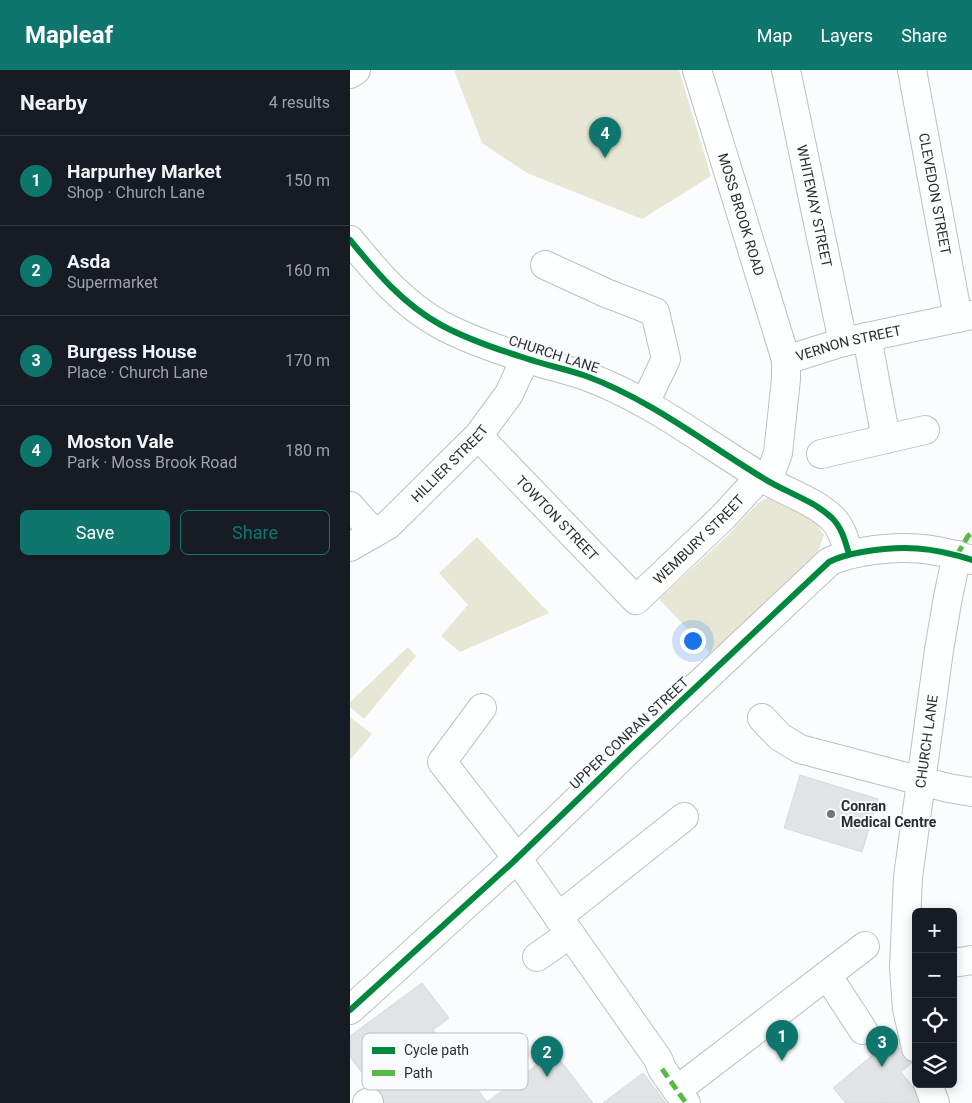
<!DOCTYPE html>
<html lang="en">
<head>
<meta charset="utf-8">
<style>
  :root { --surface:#171b24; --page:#20242c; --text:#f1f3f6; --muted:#9ea1a6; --line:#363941; --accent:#0f766e }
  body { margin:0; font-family:Roboto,sans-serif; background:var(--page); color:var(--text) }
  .controls { position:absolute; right:15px; bottom:15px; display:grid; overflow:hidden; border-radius:8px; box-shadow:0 2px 12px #0003 }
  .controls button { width:45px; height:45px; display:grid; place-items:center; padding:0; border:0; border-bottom:1px solid var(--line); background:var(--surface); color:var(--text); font:25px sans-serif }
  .you { position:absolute; left:342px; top:570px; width:18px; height:18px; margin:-12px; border:4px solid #fff; border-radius:50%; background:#1a73e8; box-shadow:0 0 0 8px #1a73e833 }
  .badge { display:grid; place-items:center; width:32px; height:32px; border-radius:50%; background:var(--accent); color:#fff; font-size:16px; font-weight:700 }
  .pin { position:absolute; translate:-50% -41px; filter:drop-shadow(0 1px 2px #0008) }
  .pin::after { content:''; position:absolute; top:26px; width:18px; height:15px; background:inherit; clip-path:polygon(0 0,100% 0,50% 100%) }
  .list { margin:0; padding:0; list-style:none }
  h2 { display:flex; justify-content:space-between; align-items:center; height:65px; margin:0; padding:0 20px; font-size:21px }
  h2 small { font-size:16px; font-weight:400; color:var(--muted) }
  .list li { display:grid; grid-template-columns:32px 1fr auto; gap:15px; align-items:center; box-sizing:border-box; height:90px; padding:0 20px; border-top:1px solid var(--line) }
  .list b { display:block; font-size:19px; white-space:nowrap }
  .list p { margin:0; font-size:16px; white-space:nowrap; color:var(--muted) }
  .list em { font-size:16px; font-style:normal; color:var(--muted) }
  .actions { display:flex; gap:10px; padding:15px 20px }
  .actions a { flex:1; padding:11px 0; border:1px solid var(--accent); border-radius:8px; text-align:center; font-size:18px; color:var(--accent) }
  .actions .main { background:var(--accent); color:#fff }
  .icon { flex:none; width:28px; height:28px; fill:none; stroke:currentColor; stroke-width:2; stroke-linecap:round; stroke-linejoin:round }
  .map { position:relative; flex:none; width:622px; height:1033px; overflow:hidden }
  header { display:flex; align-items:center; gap:30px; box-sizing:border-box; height:70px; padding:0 25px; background:var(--accent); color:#fff }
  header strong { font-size:24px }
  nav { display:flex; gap:28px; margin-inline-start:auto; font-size:18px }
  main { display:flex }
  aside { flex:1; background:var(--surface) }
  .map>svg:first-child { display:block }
  .green { fill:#e7e7d5 }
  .building { fill:#e1e3e5; stroke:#d8dadb }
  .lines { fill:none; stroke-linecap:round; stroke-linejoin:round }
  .minor-casing { stroke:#bec0c1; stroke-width:30 }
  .minor { stroke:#feffff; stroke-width:28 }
  .quiet { stroke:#58b947; stroke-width:5; stroke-dasharray:10 5; stroke-linecap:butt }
  .cycleway-casing { stroke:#f9fcfe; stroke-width:9 }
  .cycleway { stroke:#00873e; stroke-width:6 }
  .poi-dot { fill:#737677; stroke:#f9fcfe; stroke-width:2 }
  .labels { text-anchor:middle; stroke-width:4; stroke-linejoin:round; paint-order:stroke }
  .street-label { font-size:14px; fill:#2b2e2f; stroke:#f9fcfe }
  .poi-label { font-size:14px; font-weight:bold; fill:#2b2e2f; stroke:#f9fcfe; text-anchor:start }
  .key { fill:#f9fcfe; stroke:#bbbec0; stroke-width:1 }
  .key-label { font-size:14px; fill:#2b2e2f }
</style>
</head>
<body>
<header>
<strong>Mapleaf</strong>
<nav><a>Map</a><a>Layers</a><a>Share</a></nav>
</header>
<main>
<aside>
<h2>Nearby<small>4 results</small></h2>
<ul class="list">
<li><span class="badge">1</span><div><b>Harpurhey Market</b><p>Shop · Church Lane</p></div><em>150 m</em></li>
<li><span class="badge">2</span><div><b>Asda</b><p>Supermarket</p></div><em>160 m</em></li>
<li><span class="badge">3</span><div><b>Burgess House</b><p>Place · Church Lane</p></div><em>170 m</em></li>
<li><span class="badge">4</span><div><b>Moston Vale</b><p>Park · Moss Brook Road</p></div><em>180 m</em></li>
</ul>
<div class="actions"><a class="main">Save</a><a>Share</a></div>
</aside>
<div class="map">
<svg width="622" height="1033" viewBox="0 0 622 1033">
  <rect width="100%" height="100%" fill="#fafcfd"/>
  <path class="green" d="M104 0H329L361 106 292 149 177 103 132 73Z
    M423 425 462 447 474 465 468 482 423 529 362 585 309 529 376 467 408 433Z
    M127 467 199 543 110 582 91 566 118 535 89 503Z
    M58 577 66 586 14 649 0 637V632Z
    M0 647 22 664 0 690Z"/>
  <path class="building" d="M450 705 528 729 512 782 434 758Z
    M72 913 99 948 83 960 137 1032 136 1033H35L0 987V966Z
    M542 969 562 993 551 1002 575 1032 496 1033 483 1018Z
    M204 982 243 1033H136L137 1032Z
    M293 1003 316 1033H253Z"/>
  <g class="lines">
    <defs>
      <g id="minor">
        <path id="s1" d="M347 0 436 290"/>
        <path id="s2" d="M436 0 493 272"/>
        <path id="s3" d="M562 0 608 248"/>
        <path d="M0 4 6 0"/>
        <path d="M0 170C27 203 53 234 91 255 117 269 146 279 175 288 195 295 216 299 236 306 301 330 355 373 413 408 435 422 463 430 482 448 492 458 495 471 499 484"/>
        <path d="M195 195 256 223 305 242 316 289 295 333"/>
        <path d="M517 267 536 369"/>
        <path id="s4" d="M128 366 286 530 373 447 410 407"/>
        <path d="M471 384 575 360"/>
        <path id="s5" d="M418 411 428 383 436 309V290L493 272 622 245"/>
        <path d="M0 436 24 463"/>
        <path id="s6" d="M0 477 38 455 128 366 159 324 175 289"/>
        <path d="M132 638 92 692 167 788 308 989 312 999 336 1033"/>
        <path d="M412 648 430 667 450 679 598 718 622 722"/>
        <path d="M208 847 334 747"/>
        <path d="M187 887 220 864"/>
        <path d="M603 893 622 890"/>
        <path d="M477 905 513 960"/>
        <path d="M0 940 162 793 278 681 479 492C490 486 501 484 512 482 553 475 582 477 622 490"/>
        <path id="s7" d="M566 978 557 939 554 898 558 807 589 580 598 527 607 485"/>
        <path d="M578 1014 585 1033"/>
        <path d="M327 1020 515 876"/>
        <path d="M17 1033 19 1032"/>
      </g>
    </defs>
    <use href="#minor" class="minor-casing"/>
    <use href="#minor" class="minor"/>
    <path class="quiet" d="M607 485 618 466 622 463
      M312 999 336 1033"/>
    <defs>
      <path id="cycleway" d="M0 170C27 203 53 234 91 255 117 269 146 279 175 288 195 295 216 299 236 306 301 330 355 373 413 408 435 422 463 430 482 448 492 458 495 471 499 484
        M0 940 162 793 278 681 479 492C490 486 501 484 512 482 553 475 582 477 622 490"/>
    </defs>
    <use href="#cycleway" class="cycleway-casing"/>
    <use href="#cycleway" class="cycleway"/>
  </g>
  <circle class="poi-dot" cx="481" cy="744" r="5"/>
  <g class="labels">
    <g class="street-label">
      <text dy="5" stroke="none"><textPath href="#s3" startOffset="126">CLEVEDON STREET</textPath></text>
      <text dy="5" stroke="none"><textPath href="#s2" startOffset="139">WHITEWAY STREET</textPath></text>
      <text dy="5" stroke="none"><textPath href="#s1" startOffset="151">MOSS BROOK ROAD</textPath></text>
      <text dy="5" stroke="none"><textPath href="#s5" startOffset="188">VERNON STREET</textPath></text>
      <text transform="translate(204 284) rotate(18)" y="5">CHURCH LANE</text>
      <text dy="5" stroke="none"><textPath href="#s6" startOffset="131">HILLIER STREET</textPath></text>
      <text dy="5" stroke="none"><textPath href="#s4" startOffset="114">TOWTON STREET</textPath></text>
      <text dy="5" stroke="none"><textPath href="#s4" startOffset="315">WEMBURY STREET</textPath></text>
      <text transform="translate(279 663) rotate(-43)" y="5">UPPER CONRAN STREET</text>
      <text dy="5" stroke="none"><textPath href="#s7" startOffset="309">CHURCH LANE</textPath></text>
    </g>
    <g class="poi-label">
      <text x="491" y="741">Conran<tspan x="491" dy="16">Medical Centre</tspan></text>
    </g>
  </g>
  <rect x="12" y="963" width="166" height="57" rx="8" class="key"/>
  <rect x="22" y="977" width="23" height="7" fill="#00873e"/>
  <rect x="22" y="1000" width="23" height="6" fill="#58b947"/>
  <g class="key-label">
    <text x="54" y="985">Cycle path</text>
    <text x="54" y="1008">Path</text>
  </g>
</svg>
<div class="controls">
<button>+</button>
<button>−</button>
<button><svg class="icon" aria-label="locate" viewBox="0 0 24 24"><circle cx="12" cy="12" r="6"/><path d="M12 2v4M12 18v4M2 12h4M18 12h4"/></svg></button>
<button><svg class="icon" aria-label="layers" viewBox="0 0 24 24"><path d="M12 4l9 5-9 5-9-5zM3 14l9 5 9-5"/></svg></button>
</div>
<div class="you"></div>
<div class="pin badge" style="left:432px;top:991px">1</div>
<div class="pin badge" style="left:197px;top:1007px">2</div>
<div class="pin badge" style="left:532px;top:997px">3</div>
<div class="pin badge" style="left:255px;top:88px">4</div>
</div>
</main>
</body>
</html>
